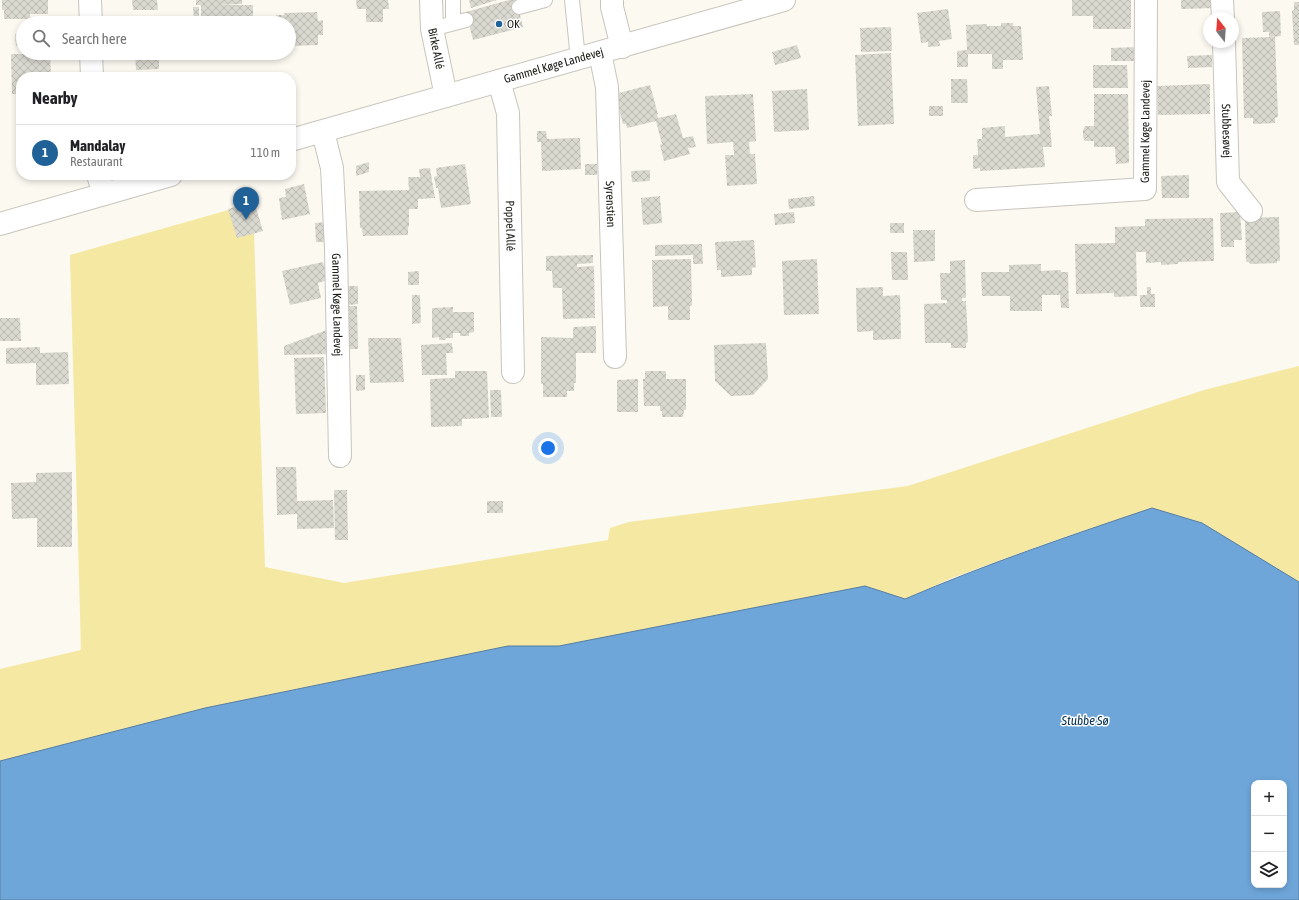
<!DOCTYPE html>
<html lang="en">
<head>
<meta charset="utf-8">
<style>
  :root { --surface:#fff; --page:#f6f6f6; --text:#202124; --muted:#757577; --line:#e0e0e0; --accent:#206297 }
  body { margin:0; font-family:"Asap Condensed",sans-serif; background:var(--page); color:var(--text) }
  .controls { position:absolute; right:12px; bottom:12px; display:grid; overflow:hidden; border-radius:8px; box-shadow:0 2px 6px #0003 }
  .controls button { width:36px; height:36px; display:grid; place-items:center; padding:0; border:0; border-bottom:1px solid var(--line); background:var(--surface); color:var(--text); font:20px sans-serif }
  .compass { position:absolute; left:1203px; top:12px; width:36px; height:36px; border-radius:50%; background:var(--surface); box-shadow:0 2px 6px #0003; rotate:343deg }
  .you { position:absolute; left:548px; top:448px; width:14px; height:14px; margin:-10px; border:3px solid #fff; border-radius:50%; background:#1a73e8; box-shadow:0 0 0 6px #1a73e833 }
  .badge { display:grid; place-items:center; width:26px; height:26px; border-radius:50%; background:var(--accent); color:#fff; font-size:13px; font-weight:700 }
  .pin { position:absolute; translate:-50% -33px; filter:drop-shadow(0 1px 2px #0008) }
  .pin::after { content:''; position:absolute; top:21px; width:14px; height:12px; background:inherit; clip-path:polygon(0 0,100% 0,50% 100%) }
  .list { margin:0; padding:0; list-style:none }
  h2 { display:flex; justify-content:space-between; align-items:center; height:52px; margin:0; padding:0 16px; font-size:17px }
  h2 small { font-size:13px; font-weight:400; color:var(--muted) }
  .list li { display:grid; grid-template-columns:26px 1fr auto; gap:12px; align-items:center; box-sizing:border-box; height:56px; padding:0 16px; border-top:1px solid var(--line) }
  .list b { display:block; font-size:15px; white-space:nowrap }
  .list p { margin:0; font-size:13px; white-space:nowrap; color:var(--muted) }
  .list em { font-size:13px; font-style:normal; color:var(--muted) }
  .icon { flex:none; width:22px; height:22px; fill:none; stroke:currentColor; stroke-width:2; stroke-linecap:round; stroke-linejoin:round }
  .map { position:relative; flex:none; width:1299px; height:900px; overflow:hidden }
  .search { position:absolute; background:var(--surface); box-shadow:0 2px 6px #0003; left:16px; top:16px; width:280px; height:44px; display:flex; align-items:center; gap:10px; box-sizing:border-box; padding:0 14px; border-radius:22px; color:var(--muted); font-size:15px }
  .panel { position:absolute; background:var(--surface); box-shadow:0 2px 6px #0003; left:16px; top:72px; width:280px; height:108px; border-radius:16px }
  .map>svg:first-child { display:block }
  .park { fill:#f4e8a2 }
  .water { fill:#6ea6da; stroke:#557ca0; fill-rule:evenodd }
  .building { fill:url(#building-cross-hatch) }
  .lines { fill:none; stroke-linecap:round; stroke-linejoin:round }
  .service-casing { stroke:#c7c5bd; stroke-width:16 }
  .minor-casing { stroke:#c7c5bd; stroke-width:24 }
  .secondary-casing { stroke:#c7c5bd; stroke-width:24 }
  .service { stroke:#fff; stroke-width:14 }
  .minor { stroke:#fff; stroke-width:22 }
  .secondary { stroke:#fff; stroke-width:22 }
  .poi-dot { fill:#206297; stroke:#fff; stroke-width:1.5 }
  .labels { text-anchor:middle; stroke-width:3; stroke-linejoin:round; paint-order:stroke }
  .poi-label { font-size:12px; fill:#1b1b17; stroke:#fff; text-anchor:start }
  .street-label { font-size:12px; fill:#1b1b17; stroke:#fff }
  .water-label { font-size:13px; font-style:italic; fill:#063354; stroke:#fff }
</style>
</head>
<body>
<div class="map">
<svg width="1299" height="900" viewBox="0 0 1299 900">
  <defs>
    <pattern id="building-cross-hatch" width="8" height="8" patternUnits="userSpaceOnUse"><rect width="8" height="8" fill="#dad9d0"/><path d="M0 0l8 8M0 8l8-8" fill="none" stroke="#babab2"/></pattern>
  </defs>
  <rect width="100%" height="100%" fill="#fbf9f0"/>
  <path class="park" d="M253 203 265 567 344 583 608 540 610 528 629 522 908 486 1204 390 1299 366V582L1202 523 1152 508 1053 541 952 578 905 599 865 586 559 646H508L205 708 0 761V669L81 650 70 255Z"/>
  <path class="water" d="M1152 508 1202 523 1299 582V900H0V761L205 708 508 646H559L865 586 905 599C986 564 1069 536 1152 508ZM1254 783H1284V885H1254Z"/>
  <path class="building" d="M2 0H48V14H30V19H4V10H2Z
    M132 0H157L158 10H133Z
    M196 0H242V4L218 5H253V23H201V5H196Z
    M356 0H388L389 9H383V22H366V9H357Z
    M469 0H497L471 8Z
    M509 0H516L523 27 473 40 466 12Z
    M1072 0H1131V29H1093V16H1072Z
    M1181 0H1214L1215 8 1181 9Z
    M1294 2H1299V45H1294L1292 11 1294 10Z
    M193 7H199V23H194Z
    M948 9 952 39 939 41 940 46 928 47V42L921 43 917 13Z
    M1280 11 1281 36 1269 37V32H1263L1262 12Z
    M317 12 318 21 323 20V35H318V45L289 46V23H276V15H284V13Z
    M1001 23H1013V26H1021L1023 60H1003V69H992V54H968V67H957V51L967 50 966 25 987 24V26H1001Z
    M891 27 892 51 861 52 860 28Z
    M15 34H23V46H16Z
    M1275 37 1278 117 1275 118V123L1253 124V118H1244L1242 38Z
    M797 45 801 58 775 65 772 52Z
    M1138 47 1139 61H1111V48Z
    M135 53H187V56L159 57V69L136 70Z
    M891 53 894 124 858 126 855 55Z
    M11 54H50L51 76 21 77V101H16V94H12Z
    M1212 55V67L1188 68 1187 56Z
    M1093 65H1127L1128 88H1093Z
    M951 79H967L968 103H951Z
    M1210 84V114L1158 115 1157 86Z
    M650 85 658 114 657 115 658 118 676 114 683 138 693 136 696 147 688 148 690 154 664 161 660 145 662 144 656 121 627 128 626 124H623L615 94Z
    M1049 86 1052 116H1049L1052 147H1043L1045 167 980 171V168L973 169V155H978L977 139H982V128L1005 126V137L1040 134 1036 87Z
    M807 89 809 130 774 132 772 91Z
    M753 94 756 141 749 142 750 154H755L757 184 727 186 725 155H734L733 142 707 144 705 96Z
    M1094 94H1128L1129 163 1116 164 1115 147H1094V141H1085L1083 137V130L1085 126H1094Z
    M929 106H943V116H929Z
    M537 131H546L547 139 580 138 581 169 542 171 541 142H537Z
    M369 162V172L356 176V166Z
    M465 164 471 204 441 208 438 188H436L434 177 437 176 436 168Z
    M585 164H597V175H585Z
    M430 168 435 198 418 199V209H409V227H408V235L363 236 362 228H360L359 191 409 190 408 177H420L419 169Z
    M650 170V181L632 182 631 171Z
    M1189 175V198H1162L1161 176Z
    M304 184 310 214 282 220 279 198 286 197 285 189Z
    M660 196 662 223 643 225 641 198Z
    M814 196 815 206 789 209 788 199Z
    M252 202 254 209 256 208 263 231 237 238 228 209Z
    M794 212 795 223 775 225 774 214Z
    M1240 212 1242 240H1234V247H1221L1220 213Z
    M1279 217 1280 261H1277V263L1250 264 1249 262H1246L1245 218Z
    M1213 218 1214 261 1178 262V264L1161 265V262L1146 263V252H1136L1137 296 1114 297V293L1076 294 1075 244 1115 243V227L1145 226V219Z
    M327 222 329 242H316L315 223Z
    M890 223H904V233H890Z
    M913 230H935V261L914 262Z
    M754 240 756 267 752 268V275L721 277V270H717L715 242Z
    M702 244 703 264H693V255L655 256V245Z
    M891 252H907L908 280H892Z
    M593 255V263L577 264V267L594 266 595 318 563 319 562 288H553L552 271H546V256Z
    M691 259 692 306H690V320H668V306L653 307 652 260Z
    M817 259 819 314 784 315 782 261Z
    M965 260 966 298H962V301H966L968 342 966 343V348H951V343H925L924 304 947 303V300H941L940 273H950V261Z
    M323 262 328 280 318 283 321 298 290 305 282 271Z
    M1041 264V271L1061 270V272H1068L1069 308H1061L1060 295H1042V311H1010V296H982L981 272H1009V265Z
    M419 271V285H408V272Z
    M348 286H358V304L348 305Z
    M883 287V296L900 295 901 339 873 340V331L857 332 856 288Z
    M1147 287H1151V294H1155V307H1140V295H1147Z
    M412 295H420L421 323 412 324Z
    M346 306H357L358 349H347Z
    M453 307V312H474V332L469 333V336H460V333H453V338H445L446 340H439V337L432 338V308Z
    M0 318H20L21 341H0Z
    M596 326V353H576V383H574V391H567V397H543V384H541V337L573 338V327Z
    M332 328V354L284 355V346Z
    M368 338H401L404 382 370 383Z
    M452 343 453 353H446L447 375H422L421 345Z
    M766 343 768 379 753 395 731 396 715 381 714 345Z
    M40 347V353L68 352 69 384 36 385V363L6 364V348Z
    M324 357 326 413 296 414 294 358Z
    M455 371H487L489 418 462 419V426L431 427 430 379 455 378Z
    M645 371H666V379H686V410H684L683 417H662V411H660V406H644L643 379H645Z
    M356 375H365V390L356 391Z
    M638 379V412H617V380Z
    M490 390H501L502 417H491Z
    M276 467H296L297 501 333 500 334 528 297 529V514L277 515Z
    M72 472V547H37V518L12 519 11 483 36 482V473Z
    M334 490H347L348 540H335Z
    M487 501H503V513H487Z"/>
  <g class="lines">
    <defs>
      <path id="service" d="M572 0 578 59
        M519 7 545 0
        M453 23V0
        M432 29 466 20"/>
      <g id="minor">
        <path d="M90 0 91 23"/>
        <path id="s1" d="M431 0 432 29 446 96"/>
        <path d="M612 0V7L622 47"/>
        <path d="M1222 0 1223 18"/>
        <path id="s2" d="M1224 42 1228 182 1251 211"/>
        <path d="M91 53 92 77"/>
        <path id="s3" d="M600 53 607 87 615 357"/>
        <path id="s4" d="M499 81 508 113 513 372"/>
        <path id="s5" d="M323 132 332 168 336 249 340 456"/>
        <path d="M98 175 104 194"/>
        <path id="s6" d="M976 200 1145 189 1146 0"/>
      </g>
      <g id="secondary">
        <path id="s7" d="M291 140 784 0"/>
        <path d="M0 224 171 175"/>
      </g>
    </defs>
    <use href="#service" class="service-casing"/>
    <use href="#minor" class="minor-casing"/>
    <use href="#secondary" class="secondary-casing"/>
    <use href="#service" class="service"/>
    <use href="#minor" class="minor"/>
    <use href="#secondary" class="secondary"/>
  </g>
  <circle class="poi-dot" cx="499" cy="24" r="4"/>
  <g class="labels">
    <g class="poi-label">
      <text x="507" y="28">OK</text>
    </g>
    <g class="street-label">
      <text dy="4" stroke="none"><textPath href="#s1" startOffset="49">Birke Allé</textPath></text>
      <text dy="4" stroke="none"><textPath href="#s7" startOffset="273">Gammel Køge Landevej</textPath></text>
      <text dy="4" stroke="none"><textPath href="#s6" startOffset="227">Gammel Køge Landevej</textPath></text>
      <text dy="4" stroke="none"><textPath href="#s2" startOffset="89">Stubbesøvej</textPath></text>
      <text dy="4" stroke="none"><textPath href="#s3" startOffset="152">Syrenstien</textPath></text>
      <text dy="4" stroke="none"><textPath href="#s4" startOffset="146">Poppel Allé</textPath></text>
      <text dy="4" stroke="none"><textPath href="#s5" startOffset="174">Gammel Køge Landevej</textPath></text>
    </g>
    <g class="water-label">
      <text x="1085" y="725">Stubbe Sø</text>
    </g>
  </g>
</svg>
<div class="controls">
<button>+</button>
<button>−</button>
<button><svg class="icon" aria-label="layers" viewBox="0 0 24 24"><path d="M12 4l9 5-9 5-9-5zM3 14l9 5 9-5"/></svg></button>
</div>
<svg class="compass" viewBox="-18 -18 36 36"><path d="M0-13l5 13h-10z" fill="#e53935"/><path d="M0 13l5-13h-10z" fill="#757577"/></svg>
<div class="you"></div>
<div class="pin badge" style="left:246px;top:220px">1</div>
<div class="search"><svg class="icon" aria-label="search" viewBox="0 0 24 24"><circle cx="10" cy="10" r="6"/><path d="M15 15l6 6"/></svg>Search here</div>
<section class="panel">
<h2>Nearby<small></small></h2>
<ul class="list">
<li><span class="badge">1</span><div><b>Mandalay</b><p>Restaurant</p></div><em>110 m</em></li>
</ul>
</section>
</div>
</body>
</html>
